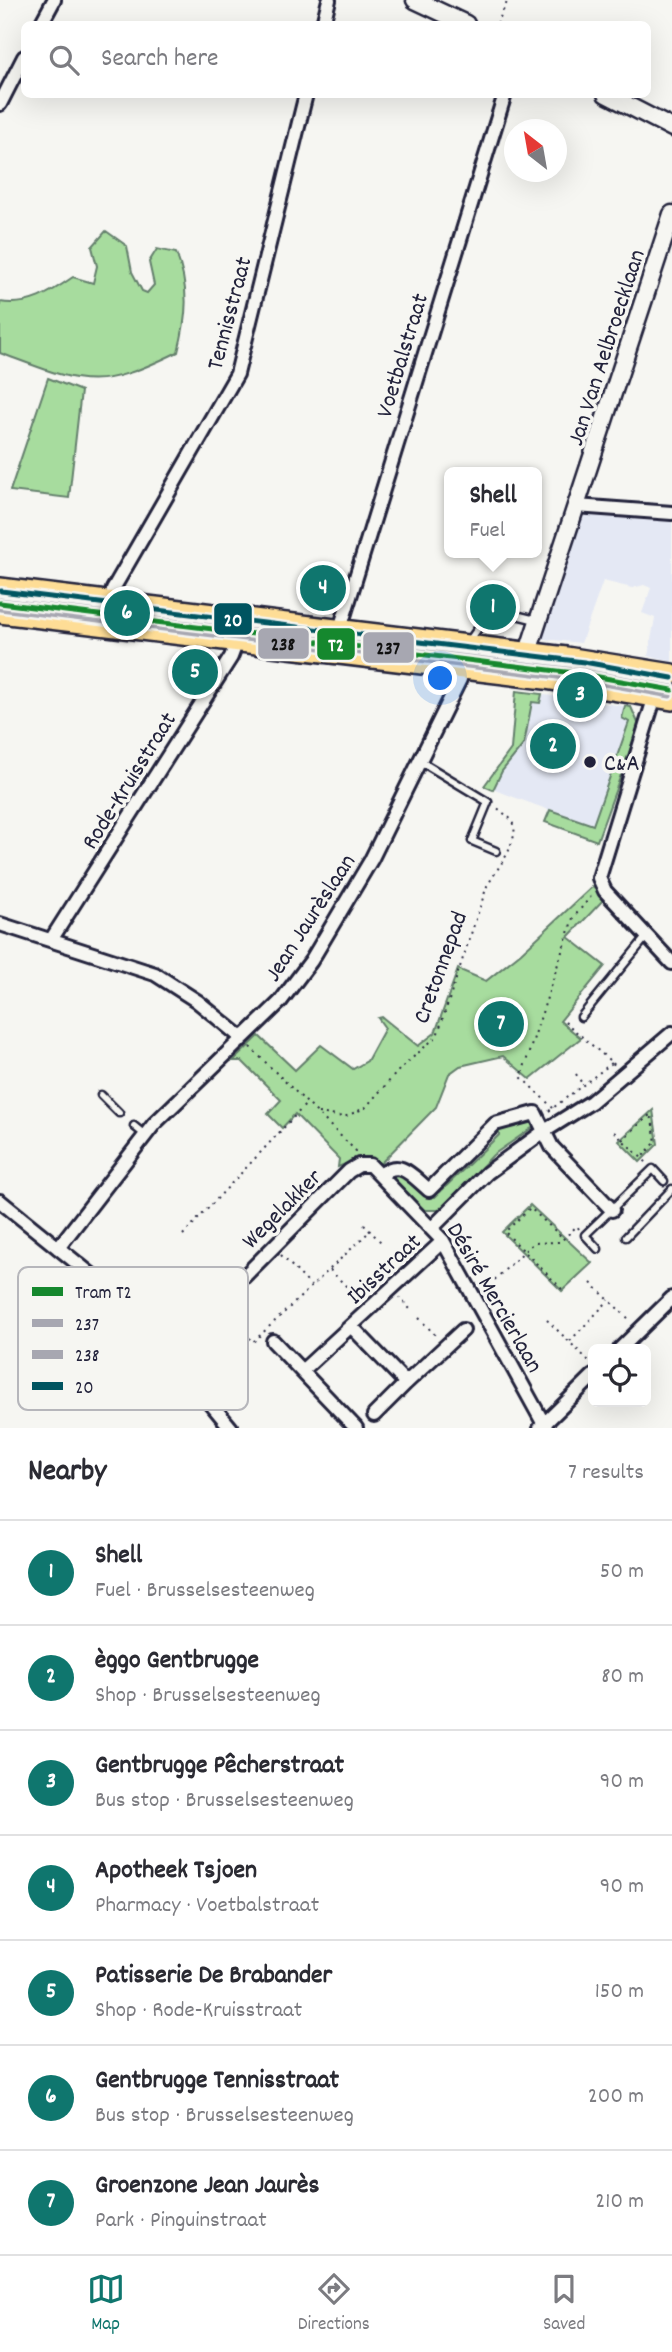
<!DOCTYPE html>
<html lang="en">
<head>
<meta charset="utf-8">
<style>
  :root { --surface:#fff; --page:#f7f7f7; --text:#2b2b33; --muted:#7c7c81; --line:#e1e1e2; --accent:#0f766e }
  body { margin:0; font-family:Dekko,sans-serif; background:var(--page); color:var(--text) }
  .controls { position:absolute; right:21px; bottom:21px; display:grid; overflow:hidden; border-radius:10px; box-shadow:0 7px 28px #0002 }
  .controls button { width:63px; height:63px; display:grid; place-items:center; padding:0; border:0; border-bottom:2px solid var(--line); background:var(--surface); color:var(--text); font:35px sans-serif }
  .compass { position:absolute; left:504px; top:119px; width:63px; height:63px; border-radius:50%; background:var(--surface); box-shadow:0 7px 28px #0002; rotate:329deg }
  .you { position:absolute; left:441px; top:679px; width:24px; height:24px; margin:-18px; border:5px solid #fff; border-radius:50%; background:#1a73e8; box-shadow:0 0 0 10px #1a73e833 }
  .badge { display:grid; place-items:center; width:46px; height:46px; border-radius:50%; background:var(--accent); color:#fff; font-size:23px; font-weight:700 }
  .pin { position:absolute; translate:-50% -50%; border:4px solid #fff; box-shadow:0 2px 7px #0006 }
  .popup { position:absolute; left:444px; top:467px; width:98px; height:91px; box-sizing:border-box; display:grid; place-content:center; border-radius:10px; background:var(--surface); filter:drop-shadow(0 2px 5px #0005); font-size:23px; white-space:nowrap; color:var(--muted) }
  .popup b { font-size:26px; color:var(--text) }
  .popup::after { content:''; position:absolute; left:50%; top:100%; margin-left:-14px; border:14px solid transparent; border-top-color:var(--surface) }
  .list { margin:0; padding:0; list-style:none }
  h2 { display:flex; justify-content:space-between; align-items:center; height:91px; margin:0; padding:0 28px; font-size:30px }
  h2 small { font-size:23px; font-weight:400; color:var(--muted) }
  .list li { display:grid; grid-template-columns:46px 1fr auto; gap:21px; align-items:center; box-sizing:border-box; height:105px; padding:0 28px; border-top:2px solid var(--line) }
  .list b { display:block; font-size:26px; white-space:nowrap }
  .list p { margin:0; font-size:23px; white-space:nowrap; color:var(--muted) }
  .list em { font-size:23px; font-style:normal; color:var(--muted) }
  .icon { flex:none; width:38px; height:38px; fill:none; stroke:currentColor; stroke-width:2; stroke-linecap:round; stroke-linejoin:round }
  .map { position:relative; flex:none; width:672px; height:1428px; overflow:hidden }
  .search { position:absolute; background:var(--surface); box-shadow:0 7px 28px #0002; left:21px; right:21px; top:21px; height:77px; display:flex; align-items:center; gap:18px; box-sizing:border-box; padding:0 24px; border-radius:10px; color:var(--muted); font-size:26px }
  .sheet { height:826px; background:var(--surface) }
  nav { display:flex; justify-content:space-around; align-items:center; box-sizing:border-box; height:98px; border-top:2px solid var(--line); background:var(--surface); font-size:19px; color:var(--muted) }
  nav a { display:grid; justify-items:center; gap:4px }
  nav .on { color:var(--accent) }
  .map>svg:first-child { display:block }
  .built { fill:#e4e8f4 }
  .green { fill:#a7dc9e; stroke:#647f6c; stroke-width:2 }
  .lines { fill:none; stroke-linecap:round; stroke-linejoin:round }
  .service-casing { stroke:#22223b; stroke-width:11 }
  .minor-casing { stroke:#22223b; stroke-width:18 }
  .tertiary-casing { stroke:#22223b; stroke-width:21 }
  .primary-casing { stroke:#22223b; stroke-width:24 }
  .path { stroke:#22223b; stroke-width:2; stroke-dasharray:2 5; stroke-linecap:butt }
  .service { stroke:#f6f6f2; stroke-width:6 }
  .minor { stroke:#f6f6f2; stroke-width:12 }
  .tertiary { stroke:#f6f6f2; stroke-width:16 }
  .primary { stroke:#fedd96; stroke-width:19 }
  .bus-1-casing { stroke:#f6f6f2; stroke-width:10 }
  .bus-2-casing { stroke:#f6f6f2; stroke-width:10 }
  .bus-3-casing { stroke:#f6f6f2; stroke-width:10 }
  .bus-1 { stroke:#a7a7b1; stroke-width:5 }
  .bus-2 { stroke:#a7a7b1; stroke-width:5 }
  .bus-3 { stroke:#005460; stroke-width:5 }
  .tram-1-casing { stroke:#f6f6f2; stroke-width:10 }
  .tram-1 { stroke:#15882e; stroke-width:5 }
  .poi-dot { fill:#22223b; stroke:#f6f6f2; stroke-width:2.5 }
  .labels { text-anchor:middle; stroke-width:7; stroke-linejoin:round; paint-order:stroke }
  .street-label { font-size:24px; fill:#22223b; stroke:#f6f6f2 }
  .poi-label { font-size:24px; fill:#22223b; stroke:#f6f6f2; text-anchor:start }
  .key { fill:#f6f6f2; stroke:#b6b6bb; stroke-width:2 }
  .key-label { font-size:19px; fill:#22223b }
  .line-badge { stroke:#f6f6f2; stroke-width:2.5 }
  .badge-label { font-size:19px; text-anchor:middle; font-weight:bold; fill:#fff }
  .pale-badge-label { font-size:19px; text-anchor:middle; font-weight:bold; fill:#111 }
</style>
</head>
<body>
<div class="map">
<svg width="672" height="1428" viewBox="0 0 672 1428">
  <rect width="100%" height="100%" fill="#f6f6f2"/>
  <filter id="ink" filterUnits="userSpaceOnUse"><feTurbulence type="fractalNoise" baseFrequency=".0143" numOctaves="2"/><feDisplacementMap in="SourceGraphic" scale="14" xChannelSelector="R" yChannelSelector="G"/><feConvolveMatrix kernelMatrix="1 2 1 2 8 2 1 2 1" color-interpolation-filters="sRGB"/></filter>
  <g filter="url(#ink)">
    <path class="built" d="M586 515 672 521V662L648 656 655 618 642 613 651 588 644 585 632 588 603 581 581 643 544 639 542 635 578 518Z
      M516 691 631 707 638 720 639 725 597 841 545 822 549 810 484 786 511 749Z"/>
    <path class="green" d="M106 231 127 246 132 272 142 291 147 293 154 285 149 262 157 249 176 253C190 288 187 317 178 352 94 393 84 384 0 353V302C29 307 50 293 73 277L93 283 97 266 92 247Z
      M48 378 81 391 69 498 10 491Z
      M516 691 542 694 540 703 532 702 524 744 502 771 493 790 484 786 511 749Z
      M625 706 631 707 639 725 597 841 545 822 550 810 593 825 629 722 622 718Z
      M592 887 606 897 568 937 605 966 560 1021 581 1038 530 1079 503 1056 460 1066 449 1074 436 1107 379 1165 361 1158 338 1167 339 1159 295 1114 282 1128 268 1114 281 1100 242 1061H233L259 1036 295 1070 321 1045 353 1069 367 1061 385 1028 378 1018 382 1017 418 1046 435 1033 458 969 486 981 521 953Z
      M653 1110 658 1144 640 1162 619 1141Z
      M531 1118 536 1125 493 1155 440 1210H422L391 1178 392 1171H402L427 1196 435 1197 499 1135V1127Z
      M530 1205 592 1263 562 1291 502 1232Z"/>
    <g class="lines">
      <defs>
        <path id="service" d="M0 600 583 671 672 687
          M469 641 492 609 536 620
          M420 761 488 802 472 841 496 851
          M581 1017 647 936
          M101 1095 119 1113
          M134 1126 145 1135
          M626 1237 672 1189
          M598 1249 585 1235 653 1169 664 1181"/>
        <path id="minor" d="M41 24 54 0
          M323 24 329 0
          M0 104 24 57
          M576 506 672 513
          M112 601 113 589 237 374 306 94
          M340 629 505 94
          M655 696 599 878 605 891 672 963
          M0 924 155 974 197 1001 242 1038
          M51 940 231 657 237 641
          M381 1175C400 1158 412 1176 429 1190L495 1124 535 1113 552 1147 612 1210
          M0 1201 129 1305 231 1428
          M433 1227 487 1173 543 1132 591 1102 672 1033
          M58 1248 154 1124 280 1002 311 961 371 860 460 679 461 668
          M351 1326 406 1383 463 1330
          M273 1341 356 1428
          M620 1349 672 1298
          M169 1352 349 1171 359 1165H370L443 1241 546 1428
          M302 1371 443 1241
          M374 1415 406 1383
          M540 1428 593 1376"/>
        <path id="tertiary" d="M415 0 466 24
          M606 94 672 128
          M520 676 672 214"/>
        <path id="primary" d="M0 588 566 657 672 674
          M0 613 545 679 672 700"/>
      </defs>
      <use href="#service" class="service-casing"/>
      <use href="#minor" class="minor-casing"/>
      <use href="#tertiary" class="tertiary-casing"/>
      <use href="#primary" class="primary-casing"/>
      <path class="path" d="M497 24 508 0
        M565 1022 616 1066
        M250 1047 358 1153
        M576 1074 583 1085
        M553 1108 521 1077 573 918 593 894
        M549 1111 612 1063
        M318 1113 344 1117 365 1108 400 1069 437 1036 487 886 508 853 515 833 512 820 495 806
        M614 1132 647 1163
        M622 1140 651 1114 656 1142 641 1158
        M364 1225 382 1243
        M183 1235 307 1103
        M281 1255 311 1286
        M330 1270 360 1300
        M591 1283 631 1321
        M562 1289 505 1232 530 1208 564 1239
        M486 1294 489 1293 486 1288 533 1243 560 1242 577 1226 579 1229
        M399 1297 410 1309
        M225 1312 253 1342 370 1231
        M419 1318 438 1338
        M547 1320 591 1363
        M570 1341 609 1300"/>
      <use href="#service" class="service"/>
      <use href="#minor" class="minor"/>
      <use href="#tertiary" class="tertiary"/>
      <use href="#primary" class="primary"/>
      <defs>
        <path id="bus-1" d="M0 600 583 671 672 687"/>
        <path id="bus-2" d="M0 609 582 680 670 696"/>
        <path id="bus-3" d="M1 591 584 662 672 678"/>
      </defs>
      <use href="#bus-1" class="bus-1-casing"/>
      <use href="#bus-2" class="bus-2-casing"/>
      <use href="#bus-3" class="bus-3-casing"/>
      <use href="#bus-1" class="bus-1"/>
      <use href="#bus-2" class="bus-2"/>
      <use href="#bus-3" class="bus-3"/>
      <defs>
        <path id="tram-1" d="M0 603 582 674 672 690"/>
      </defs>
      <use href="#tram-1" class="tram-1-casing"/>
      <use href="#tram-1" class="tram-1"/>
    </g>
  </g>
  <circle class="poi-dot" cx="590" cy="762" r="7"/>
  <g class="labels">
    <g class="street-label">
      <text transform="translate(228 313) rotate(-75)" y="8">Tennisstraat</text>
      <text transform="translate(605 347) rotate(-72)" y="8">Jan Van Aelbroecklaan</text>
      <text transform="translate(401 355) rotate(-73)" y="8">Voetbalstraat</text>
      <text transform="translate(128 780) rotate(-58)" y="8">Rode-Kruisstraat</text>
      <text transform="translate(309 917) rotate(-57)" y="8">Jean Jaurèslaan</text>
      <text transform="translate(439 967) rotate(-70)" y="8">Cretonnepad</text>
      <text transform="translate(281 1208) rotate(-45)" y="8">Wegelakker</text>
      <text transform="translate(383 1268) rotate(-43)" y="8">Ibisstraat</text>
      <text transform="translate(496 1297) rotate(60)" y="8">Désiré Mercierlaan</text>
    </g>
    <g class="poi-label">
      <text x="604" y="770">C&amp;A</text>
    </g>
  </g>
  <rect x="18" y="1267" width="230" height="143" rx="10" class="key"/>
  <rect x="32" y="1287" width="31" height="9" fill="#15882e"/>
  <rect x="32" y="1319" width="31" height="8" fill="#a7a7b1"/>
  <rect x="32" y="1350" width="31" height="9" fill="#a7a7b1"/>
  <rect x="32" y="1382" width="31" height="8" fill="#005460"/>
  <g class="key-label">
    <text x="75" y="1298">Tram T2</text>
    <text x="75" y="1330">237</text>
    <text x="75" y="1361">238</text>
    <text x="75" y="1393">20</text>
  </g>
  <g class="line-badge">
    <rect x="213" y="602" width="40" height="34" rx="7" fill="#005460"/>
    <rect x="257" y="627" width="53" height="33" rx="7" fill="#a7a7b1"/>
    <rect x="316" y="627" width="40" height="34" rx="7" fill="#15882e"/>
    <rect x="362" y="631" width="53" height="33" rx="7" fill="#a7a7b1"/>
  </g>
  <g class="badge-label">
    <text x="233" y="626">20</text>
    <text x="336" y="651">T2</text>
  </g>
  <g class="pale-badge-label">
    <text x="283" y="650">238</text>
    <text x="388" y="654">237</text>
  </g>
</svg>
<div class="controls">
<button><svg class="icon" aria-label="locate" viewBox="0 0 24 24"><circle cx="12" cy="12" r="6"/><path d="M12 2v4M12 18v4M2 12h4M18 12h4"/></svg></button>
</div>
<svg class="compass" viewBox="-18 -18 36 36"><path d="M0-13l5 13h-10z" fill="#e53935"/><path d="M0 13l5-13h-10z" fill="#7c7c81"/></svg>
<div class="you"></div>
<div class="pin badge" style="left:493px;top:607px">1</div>
<div class="popup"><b>Shell</b>Fuel</div>
<div class="pin badge" style="left:553px;top:746px">2</div>
<div class="pin badge" style="left:580px;top:695px">3</div>
<div class="pin badge" style="left:323px;top:588px">4</div>
<div class="pin badge" style="left:195px;top:672px">5</div>
<div class="pin badge" style="left:127px;top:613px">6</div>
<div class="pin badge" style="left:501px;top:1024px">7</div>
<div class="search"><svg class="icon" aria-label="search" viewBox="0 0 24 24"><circle cx="10" cy="10" r="6"/><path d="M15 15l6 6"/></svg>Search here</div>
</div>
<section class="sheet">
<h2>Nearby<small>7 results</small></h2>
<ul class="list">
<li><span class="badge">1</span><div><b>Shell</b><p>Fuel · Brusselsesteenweg</p></div><em>50 m</em></li>
<li><span class="badge">2</span><div><b>èggo Gentbrugge</b><p>Shop · Brusselsesteenweg</p></div><em>80 m</em></li>
<li><span class="badge">3</span><div><b>Gentbrugge Pêcherstraat</b><p>Bus stop · Brusselsesteenweg</p></div><em>90 m</em></li>
<li><span class="badge">4</span><div><b>Apotheek Tsjoen</b><p>Pharmacy · Voetbalstraat</p></div><em>90 m</em></li>
<li><span class="badge">5</span><div><b>Patisserie De Brabander</b><p>Shop · Rode-Kruisstraat</p></div><em>150 m</em></li>
<li><span class="badge">6</span><div><b>Gentbrugge Tennisstraat</b><p>Bus stop · Brusselsesteenweg</p></div><em>200 m</em></li>
<li><span class="badge">7</span><div><b>Groenzone Jean Jaurès</b><p>Park · Pinguinstraat</p></div><em>210 m</em></li>
</ul>
</section>
<nav>
<a class="on"><svg class="icon" aria-label="map" viewBox="0 0 24 24"><path d="M3 6l6-2 6 2 6-2v14l-6 2-6-2-6 2zM9 4v14M15 6v14"/></svg>Map</a>
<a><svg class="icon" aria-label="directions" viewBox="0 0 24 24"><path d="M12 3l9 9-9 9-9-9zM9 14v-3h6M13 9l2 2-2 2"/></svg>Directions</a>
<a><svg class="icon" aria-label="saved" viewBox="0 0 24 24"><path d="M7 4h10v16l-5-4-5 4z"/></svg>Saved</a>
</nav>
</body>
</html>
